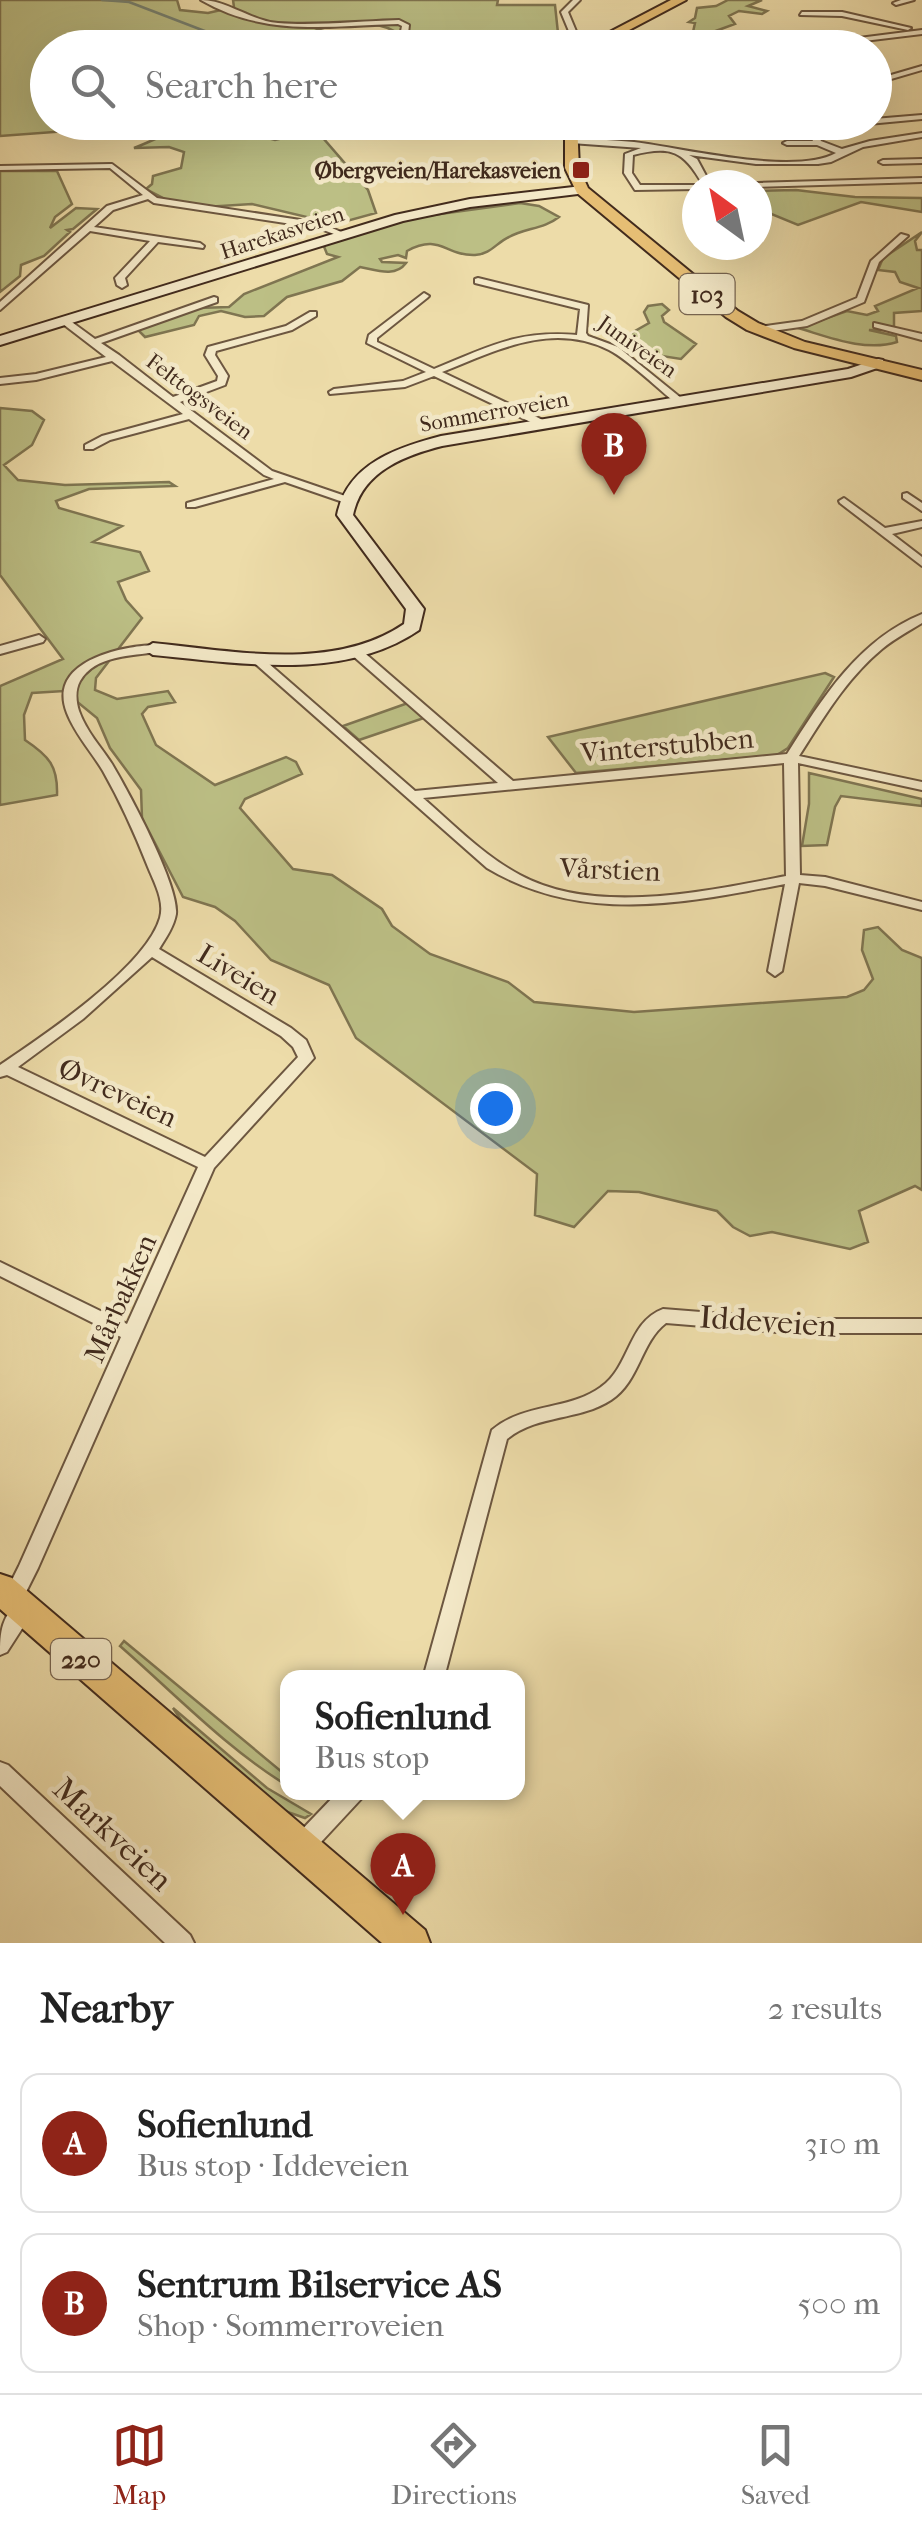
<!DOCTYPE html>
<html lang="en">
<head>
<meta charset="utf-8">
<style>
  :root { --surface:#fff; --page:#f2f2f2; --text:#222; --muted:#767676; --line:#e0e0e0; --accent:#8f2418 }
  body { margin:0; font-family:"IM FELL French Canon",serif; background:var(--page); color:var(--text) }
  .compass { position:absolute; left:682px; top:170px; width:90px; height:90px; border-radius:50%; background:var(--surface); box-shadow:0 10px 40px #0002; rotate:327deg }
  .you { position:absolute; left:495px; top:1108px; width:35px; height:35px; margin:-25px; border:8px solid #fff; border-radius:50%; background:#1a73e8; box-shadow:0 0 0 15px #1a73e833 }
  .badge { display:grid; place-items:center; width:65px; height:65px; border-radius:50%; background:var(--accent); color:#fff; font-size:32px; font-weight:700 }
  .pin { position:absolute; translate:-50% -82px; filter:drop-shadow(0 2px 5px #0008) }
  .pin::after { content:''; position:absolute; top:52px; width:35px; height:30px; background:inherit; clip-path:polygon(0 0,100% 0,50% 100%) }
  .popup { position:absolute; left:280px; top:1670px; width:245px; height:130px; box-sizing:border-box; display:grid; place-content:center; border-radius:20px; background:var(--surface); filter:drop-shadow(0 2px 8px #0005); font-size:32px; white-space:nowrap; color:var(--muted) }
  .popup b { font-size:38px; color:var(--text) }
  .popup::after { content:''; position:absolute; left:50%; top:100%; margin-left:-20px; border:20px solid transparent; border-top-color:var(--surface) }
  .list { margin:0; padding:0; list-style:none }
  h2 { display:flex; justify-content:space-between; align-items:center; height:130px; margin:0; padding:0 40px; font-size:42px }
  h2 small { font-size:32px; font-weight:400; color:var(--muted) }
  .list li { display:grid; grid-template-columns:65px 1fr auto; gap:30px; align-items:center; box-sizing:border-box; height:140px; margin:0 20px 20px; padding:0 20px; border:2px solid var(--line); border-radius:20px }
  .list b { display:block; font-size:38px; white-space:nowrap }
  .list p { margin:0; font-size:32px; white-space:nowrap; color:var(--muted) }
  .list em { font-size:32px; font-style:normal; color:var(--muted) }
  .icon { flex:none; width:55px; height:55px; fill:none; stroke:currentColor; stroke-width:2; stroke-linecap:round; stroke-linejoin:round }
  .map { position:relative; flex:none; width:922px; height:1943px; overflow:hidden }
  .search { position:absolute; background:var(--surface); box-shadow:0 10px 40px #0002; left:30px; right:30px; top:30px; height:110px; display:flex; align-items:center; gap:25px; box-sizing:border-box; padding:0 35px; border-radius:55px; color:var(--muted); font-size:38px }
  .sheet { height:450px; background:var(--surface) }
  nav { display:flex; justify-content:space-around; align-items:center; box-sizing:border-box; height:140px; border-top:2px solid var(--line); background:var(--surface); font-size:28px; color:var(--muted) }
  nav a { display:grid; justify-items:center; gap:5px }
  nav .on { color:var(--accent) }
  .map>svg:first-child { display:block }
  .green { fill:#bcbf85; stroke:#7f7551; stroke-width:2.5 }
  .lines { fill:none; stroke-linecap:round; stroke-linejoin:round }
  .stream { stroke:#768272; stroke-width:2.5 }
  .street-casing { stroke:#6d5740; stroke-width:4 }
  .secondary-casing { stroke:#422b1d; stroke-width:4 }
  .primary-casing { stroke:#422b1d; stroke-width:4 }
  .street { fill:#f3e8c7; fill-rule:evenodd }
  .secondary { fill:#f3e8c7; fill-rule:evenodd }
  .primary { fill:#e6be74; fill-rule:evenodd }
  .poi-dot { fill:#8f2418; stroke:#f3e8c7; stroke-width:4 }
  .labels { text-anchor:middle; stroke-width:9; stroke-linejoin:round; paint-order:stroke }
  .far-poi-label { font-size:22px; font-weight:bold; fill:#422b1d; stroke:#f3e8c7; text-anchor:end }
  .far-street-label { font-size:22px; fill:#422b1d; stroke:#f3e8c7 }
  .shield { fill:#f3e8c7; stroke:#776450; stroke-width:2.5 }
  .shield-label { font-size:25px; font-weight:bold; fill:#422b1d }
  .street-label { font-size:28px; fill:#422b1d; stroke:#f3e8c7 }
  .near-street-label { font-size:32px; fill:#422b1d; stroke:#f3e8c7 }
</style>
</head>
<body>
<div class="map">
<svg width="922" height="1943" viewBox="0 0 922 1943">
  <rect width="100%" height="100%" fill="#eddca9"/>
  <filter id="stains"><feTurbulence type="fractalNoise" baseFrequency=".002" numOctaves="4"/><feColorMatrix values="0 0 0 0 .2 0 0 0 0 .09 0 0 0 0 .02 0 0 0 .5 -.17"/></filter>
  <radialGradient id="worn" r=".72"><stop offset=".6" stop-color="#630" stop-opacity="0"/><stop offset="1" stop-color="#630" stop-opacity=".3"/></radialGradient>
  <path class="green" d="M0 0H177L180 10 208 13 234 7 233 0H498L497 5H555L558 33 537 40 534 47H403L394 31C374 19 328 23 308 34L313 40 340 47 48 48V122L119 123 122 127 0 136Z
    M728 0H762L748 6 767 11 762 14 739 11 729 16 735 24 713 32V39L723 42 697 41 693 32 695 23 689 22 695 18 697 8 716 6Z
    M201 123C216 123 233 127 247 126 258 125 262 122 274 126L250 133 275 140 316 130 368 190 376 213 336 224 252 204 205 207 167 200 146 189 152 184 153 176 181 168 184 152 169 147 134 148C158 139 176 127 201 123Z
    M0 171H57L72 204 55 217 50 228 76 208 97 209 73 229 67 230 70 232 44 256 21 265 20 276 0 292Z
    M796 190 855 197 922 198V212L861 202 798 225 757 208V191Z
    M520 203 539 206 559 217C544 229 525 228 509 237 496 243 491 254 475 255 445 256 440 233 407 251L406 258 398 255 380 259 382 262 406 263C395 278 376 270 360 267L342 281 287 297 264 316 245 317 221 311 199 316 194 325 145 337 138 330 198 308 229 307 244 294 338 257 327 254 323 244 418 217Z
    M922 232 915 241 917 250H922V311L894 313V330H869L896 336 897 342C865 352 829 337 798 328L847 311 867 315 878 311 875 306 918 288 900 282 895 272 878 270 883 258Z
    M662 304 669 310 662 316 664 322 696 344 681 359 629 351 628 335 649 323 644 312 648 306Z
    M0 408 32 411 44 420 32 445 4 465 18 480 65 485 169 482 175 486 89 489 56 501 59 508 122 526 93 542 140 552 149 571 118 582 126 600 142 618 96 678 95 690 117 699 168 691 175 702 148 707 142 714 156 745 215 785 286 757 296 762 302 774 245 799 240 808 293 869 332 875 382 909 392 926 430 954 508 982 534 1002 634 1012 847 997 864 990 873 979 862 950 864 930 878 927 902 950 922 958V1190L915 1186 859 1211 868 1242 850 1249 772 1232 750 1236 733 1227 717 1211 639 1192 608 1191 574 1227 535 1215 537 1174 356 1038 329 985 271 960 235 921 215 907 183 897 142 818 141 790 110 748 97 718 64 691 32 693 24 715 25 740C49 756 58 766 57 795L0 805V686L63 659 0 575Z
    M825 673 834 677 788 748 777 755 576 773 548 737Z
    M408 703 424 718 359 740 343 726Z
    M809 773 922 799V806L841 796 835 807 827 845 802 846 809 804Z
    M124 1641 288 1777V1786C227 1749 174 1693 120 1646Z
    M173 1708 267 1788 311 1814 305 1818 276 1808 193 1738Z"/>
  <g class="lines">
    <path class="stream" d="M102 0 129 2 249 48"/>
    <defs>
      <path id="street" d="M201 0C227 0 251 21 278 23 315 26 361 21 399 20L409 25 407 42 411 48H404L399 42 402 26 398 24C327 26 265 37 201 0Z
        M573 0H580L568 12 583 48H576L561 12Z
        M901 0H914L896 5 893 3Z
        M802 12H842L911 28 908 30 842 16 800 15Z
        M922 30V34L806 48H780Z
        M922 66V70L874 84V80Z
        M922 115V119L815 129 821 141 842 149 870 141 922 133V137L863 147 831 162 818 164H756L689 155 697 159 711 185H703C684 151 671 145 633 155L632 173 640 185H699L697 189 635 190 624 173 625 154 641 148 571 143 567 141 571 139C592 139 613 140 634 142 683 148 794 176 836 153L817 145H787L783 143 787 141H813L807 129 736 135 663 122H685L736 131 809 123 874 122V119Z
        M922 159V163L883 164 879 162 883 160Z
        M112 164 157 198 320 223 346 234 342 237 318 228 154 203 148 199 113 210 94 227 200 243 204 246 203 248 158 242 125 278 127 285 122 288 117 285 115 278 150 241 90 231 0 310V302L107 206 143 195 110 168 0 170V166Z
        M922 178V182L757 187V185H753L757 183Z
        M901 234 908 236 879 262 864 302 807 326 758 333 753 330 758 327 802 321 857 298 871 261Z
        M478 278 588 305 586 333 588 336 618 347 686 402 677 404C658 389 630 361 609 350 551 321 496 351 442 372L547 422V426H539L434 376 405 387 330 394 329 392 334 389 403 381 426 372 367 343 369 335 424 293 429 296 427 298 377 338V342L434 369C488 347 517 330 577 335L580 309 475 283V279Z
        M214 297 217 298V302L101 343 119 355 173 397 217 381 218 376 205 355 208 347 286 326 310 312H316V316L292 330 216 351 215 355 228 376 225 385 180 402 272 471 351 498V502H343L285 482 195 507H187V503L274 479 264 475 189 419 110 440 93 449H85V445L102 436 183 414 112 361 36 380 0 384V378L36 374 106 357 63 324V320H69L95 339Z
        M874 323 922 334V340L874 327Z
        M907 493 922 503V511L903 498V494Z
        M844 498 885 528 922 521V527L892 534 922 557V566L840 503 839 501Z
        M922 614V623C909 631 894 639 882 649 846 679 824 717 799 756L922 782V790L798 763 800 875 825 877 922 902V910L825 886 799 883 782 971 775 976 768 971 785 884C683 904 581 924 487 868L250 659 256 655 260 656 415 791 498 783 352 655V649H360L513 781 787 754C822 699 858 640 922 614ZM784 763 786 876C706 891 596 916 520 875 484 856 454 825 423 798Z
        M39 635 45 639 43 642 0 654V646Z
        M153 645 159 649 157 652C132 656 95 655 80 681 75 690 76 702 79 711 86 731 101 747 112 764 128 791 179 885 176 914 174 926 166 938 159 949L291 1028 306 1040 314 1058 214 1168 38 1568 26 1592 8 1604 1 1601 0 1591 12 1580 19 1566 121 1337 0 1276V1262L127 1324 198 1167 7 1075 0 1077V1065C43 1036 146 967 160 918 165 901 154 882 148 867 135 834 120 801 103 771 91 751 75 734 67 713 47 662 118 647 153 645ZM152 957 281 1036 293 1047 298 1057 205 1157 18 1067 83 1019Z
        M663 1309 789 1319H922V1333H789L666 1323C640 1343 640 1381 611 1400 579 1421 538 1414 507 1439L444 1678H423L492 1430C526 1402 568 1411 601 1387 630 1367 628 1322 663 1309Z
        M24 1601 31 1604 34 1610 7 1652 0 1655C0 1633 1 1612 24 1601Z
        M0 1762 8 1765 190 1935 194 1943H165L0 1786Z
        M338 1792H364L361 1799 309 1855 301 1858 293 1855 290 1847 293 1839Z"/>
      <path id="secondary" d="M582 186 588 190 586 193 470 207 403 221 0 345V336L395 215 470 199Z
        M878 359 883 360V366L851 377 442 446C403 456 362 472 353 515L424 609 419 630C343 682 240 663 153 655L144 649 153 643C233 651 334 672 404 624L406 609 337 515C347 464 396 448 441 436L848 369Z"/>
      <path id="primary" d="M671 0H686L595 48H579Z
        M565 122H577L579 168 588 188 738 311 758 323 805 342 922 370V380L794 348 747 330 726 317 577 193 565 168Z
        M0 1574 12 1578 425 1930 430 1943H382L0 1609Z"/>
    </defs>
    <use href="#street" class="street-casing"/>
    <use href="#secondary" class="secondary-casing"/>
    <use href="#primary" class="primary-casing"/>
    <use href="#street" class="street"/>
    <use href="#secondary" class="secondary"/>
    <use href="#primary" class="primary"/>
  </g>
  <rect class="poi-dot" x="571" y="160" width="20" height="20" rx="5"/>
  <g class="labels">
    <g class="far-poi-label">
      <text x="561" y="178">Øbergveien/Harekasveien</text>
    </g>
    <g class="far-street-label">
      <text transform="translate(282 232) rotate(-18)" y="8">Harekasveien</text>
      <text transform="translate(638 346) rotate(35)" y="8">Juniveien</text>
      <text transform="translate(200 396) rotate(37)" y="8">Felttogsveien</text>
      <text transform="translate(494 411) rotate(-10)" y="8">Sommerroveien</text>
    </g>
    <g class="shield">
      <rect x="679.5" y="274" width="55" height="40" rx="8"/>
      <rect x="51" y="1639" width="60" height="40" rx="8"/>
    </g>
    <g class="shield-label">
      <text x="707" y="303">103</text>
      <text x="81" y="1668">220</text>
    </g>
    <g class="street-label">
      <text transform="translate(667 745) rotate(-5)" y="10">Vinterstubben</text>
      <text transform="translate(610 869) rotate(2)" y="10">Vårstien</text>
      <text transform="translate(239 974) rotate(31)" y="10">Liveien</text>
      <text transform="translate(118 1092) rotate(25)" y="10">Øvreveien</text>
      <text transform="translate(120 1298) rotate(-66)" y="10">Mårbakken</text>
    </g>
    <g class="near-street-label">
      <text transform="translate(768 1321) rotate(4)" y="11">Iddeveien</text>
      <text transform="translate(113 1834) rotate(43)" y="11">Markveien</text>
    </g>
  </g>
  <rect width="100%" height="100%" filter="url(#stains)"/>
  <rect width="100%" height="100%" fill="url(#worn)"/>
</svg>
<svg class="compass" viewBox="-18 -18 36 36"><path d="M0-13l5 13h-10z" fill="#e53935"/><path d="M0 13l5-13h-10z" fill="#767676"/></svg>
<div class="you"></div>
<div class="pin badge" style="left:403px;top:1915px">A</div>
<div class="popup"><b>Sofienlund</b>Bus stop</div>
<div class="pin badge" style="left:614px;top:495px">B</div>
<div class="search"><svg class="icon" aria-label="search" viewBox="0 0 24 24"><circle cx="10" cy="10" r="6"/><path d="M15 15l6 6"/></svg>Search here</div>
</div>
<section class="sheet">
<h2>Nearby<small>2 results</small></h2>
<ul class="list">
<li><span class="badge">A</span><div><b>Sofienlund</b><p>Bus stop · Iddeveien</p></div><em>310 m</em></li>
<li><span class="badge">B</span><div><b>Sentrum Bilservice AS</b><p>Shop · Sommerroveien</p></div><em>500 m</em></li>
</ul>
</section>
<nav>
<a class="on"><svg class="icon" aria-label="map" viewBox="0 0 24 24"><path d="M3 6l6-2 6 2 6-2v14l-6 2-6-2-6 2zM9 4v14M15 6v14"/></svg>Map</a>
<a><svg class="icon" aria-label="directions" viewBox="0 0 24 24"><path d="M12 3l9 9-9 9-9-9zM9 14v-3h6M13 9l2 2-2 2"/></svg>Directions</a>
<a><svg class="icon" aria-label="saved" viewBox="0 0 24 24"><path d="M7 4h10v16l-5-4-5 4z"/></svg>Saved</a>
</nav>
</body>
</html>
